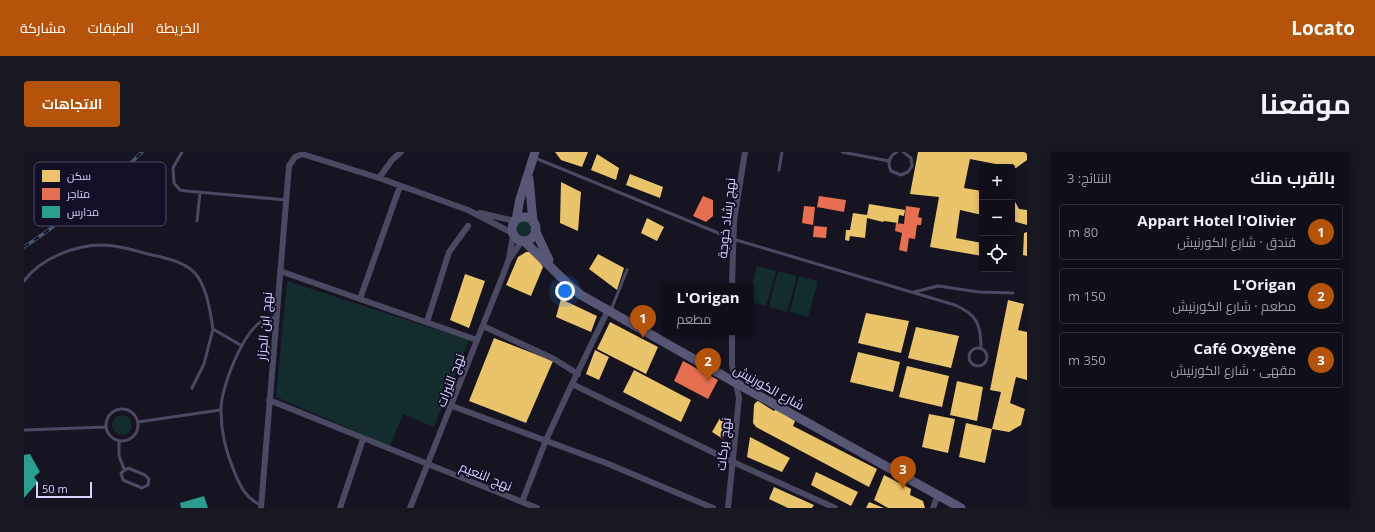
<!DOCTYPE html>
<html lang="ar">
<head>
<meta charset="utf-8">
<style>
  :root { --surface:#100f19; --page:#191822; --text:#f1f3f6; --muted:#9c9ca2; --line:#302f38; --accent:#b45309 }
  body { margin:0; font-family:"Open Sans",Cairo,sans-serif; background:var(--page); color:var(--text); direction:rtl }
  .controls { position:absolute; right:12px; top:12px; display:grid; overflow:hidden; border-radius:4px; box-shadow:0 2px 6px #0003 }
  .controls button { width:36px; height:36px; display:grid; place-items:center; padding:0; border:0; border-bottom:1px solid var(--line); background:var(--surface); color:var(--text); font:20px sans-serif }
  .scale { position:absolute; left:12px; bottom:10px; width:56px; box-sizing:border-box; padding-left:4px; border:2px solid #d9d4ff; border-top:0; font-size:11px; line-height:14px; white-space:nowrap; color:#d9d4ff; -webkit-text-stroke:3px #130f26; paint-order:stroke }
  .you { position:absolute; left:541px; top:139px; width:14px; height:14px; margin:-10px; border:3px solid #fff; border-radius:50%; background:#1a73e8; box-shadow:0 0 0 6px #1a73e833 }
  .badge { display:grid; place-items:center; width:26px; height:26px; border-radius:50%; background:var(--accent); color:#fff; font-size:13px; font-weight:700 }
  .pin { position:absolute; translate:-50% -33px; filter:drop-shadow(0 1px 2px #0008) }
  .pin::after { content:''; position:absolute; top:21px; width:14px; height:12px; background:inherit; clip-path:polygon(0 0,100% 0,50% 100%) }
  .popup { position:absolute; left:638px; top:131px; width:92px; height:52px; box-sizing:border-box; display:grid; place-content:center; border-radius:4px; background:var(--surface); filter:drop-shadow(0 1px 3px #0005); font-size:13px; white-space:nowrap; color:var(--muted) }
  .popup b { font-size:15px; color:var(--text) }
  .popup::after { content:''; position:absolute; left:50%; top:100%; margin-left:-8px; border:8px solid transparent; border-top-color:var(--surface) }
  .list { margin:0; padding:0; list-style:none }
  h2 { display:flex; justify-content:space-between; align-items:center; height:52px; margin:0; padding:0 16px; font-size:17px }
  h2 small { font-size:13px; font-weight:400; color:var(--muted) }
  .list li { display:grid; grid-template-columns:26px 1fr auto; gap:12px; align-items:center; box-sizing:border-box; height:56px; margin:0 8px 8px; padding:0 8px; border:1px solid var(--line); border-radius:4px }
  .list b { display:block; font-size:15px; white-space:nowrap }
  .list p { margin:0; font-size:13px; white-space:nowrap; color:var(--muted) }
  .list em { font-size:13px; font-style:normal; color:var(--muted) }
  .icon { flex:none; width:22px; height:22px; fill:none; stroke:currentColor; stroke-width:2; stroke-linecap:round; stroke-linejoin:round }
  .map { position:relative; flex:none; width:1003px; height:356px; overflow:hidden; direction:ltr; border-radius:4px }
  header { display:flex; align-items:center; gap:24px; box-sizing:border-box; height:56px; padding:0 20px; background:var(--accent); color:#fff }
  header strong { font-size:19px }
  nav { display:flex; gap:22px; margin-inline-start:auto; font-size:14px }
  .intro { display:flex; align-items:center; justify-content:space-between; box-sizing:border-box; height:96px; padding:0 24px }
  h1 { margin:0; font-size:28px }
  .button { padding:10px 18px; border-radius:4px; background:var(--accent); color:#fff; font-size:14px; font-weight:700 }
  main { display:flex; gap:24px; padding:0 24px }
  aside { flex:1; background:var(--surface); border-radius:4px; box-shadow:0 2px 6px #0003 }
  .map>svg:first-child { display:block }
  .green { fill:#132c2d }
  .homes { fill:#e9c46a }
  .shops { fill:#e76f51 }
  .schools { fill:#2a9d8f }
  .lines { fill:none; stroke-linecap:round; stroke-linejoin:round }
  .lane { stroke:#4a4962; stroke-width:3 }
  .street { stroke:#4a4962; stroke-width:6 }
  .secondary { stroke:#575674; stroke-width:9 }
  .rail-casing { stroke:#43596b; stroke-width:3.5 }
  .rail { stroke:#130f26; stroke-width:2; stroke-dasharray:6; stroke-linecap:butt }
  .labels { text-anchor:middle; stroke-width:4; stroke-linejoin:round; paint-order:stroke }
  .street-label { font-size:13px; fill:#d9d4ff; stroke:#130f26 }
  .key { fill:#130f26; stroke:#4e4a67; stroke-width:1 }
  .key-label { font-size:11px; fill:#d9d4ff }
</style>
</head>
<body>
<header>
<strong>Locato</strong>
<nav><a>الخريطة</a><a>الطبقات</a><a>مشاركة</a></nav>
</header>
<div class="intro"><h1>موقعنا</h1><a class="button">الاتجاهات</a></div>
<main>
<aside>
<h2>بالقرب منك<small>النتائج: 3</small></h2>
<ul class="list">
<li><span class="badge">1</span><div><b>Appart Hotel l'Olivier</b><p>فندق · شارع الكورنيش</p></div><em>80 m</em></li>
<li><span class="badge">2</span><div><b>L'Origan</b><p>مطعم · شارع الكورنيش</p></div><em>150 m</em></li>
<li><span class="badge">3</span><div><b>Café Oxygène</b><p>مقهى · شارع الكورنيش</p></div><em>350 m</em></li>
</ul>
</aside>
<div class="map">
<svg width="1003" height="356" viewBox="0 0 1003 356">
  <rect width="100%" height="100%" fill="#161421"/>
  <path class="green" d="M491 77a8 8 0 1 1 16 0a8 8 0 1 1-16 0Z
    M733 114 752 119 742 154 727 150V137Z
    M754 119 773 124 763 160 745 155Z
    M775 124 794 129 784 165 766 160Z
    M263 129 445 188 410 275 379 262 366 294 252 245Z
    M88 273a10 10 0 1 1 20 0a10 10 0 1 1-20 0Z"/>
  <path class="homes" d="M531 0H564L558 15 537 8Z
    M894 0H1003V8L992 16 946 7 940 36 958 39V63L936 58 932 86 958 91V104L906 95 915 45 886 42Z
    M573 2 595 16 592 28 567 18Z
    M606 22 639 35 636 46 602 33Z
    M537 30 557 40 554 79 536 71Z
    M988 44 995 57 1003 58V73L988 69Z
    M845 52 881 58 880 64 875 63 874 71 860 69 859 70 843 66 841 86 826 84 825 89 821 88 822 78H826L829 61 843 63Z
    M623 66 640 75 633 89 617 81Z
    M1003 80V104L999 103 1000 81Z
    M502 100H510L519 115 507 144 482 133 494 105Z
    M574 102 600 116 593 138 565 117Z
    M441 122 461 129 445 176 426 168Z
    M537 147 573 164 567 180 532 165Z
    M984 148 1000 152 994 178 1003 180V228L992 225 986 251 1001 257 997 273 985 280 968 277 961 311 935 305 942 271 968 277 977 240 966 238Z
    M842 161 885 169 877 201 834 191Z
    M586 170 634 195 622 222 573 197Z
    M892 175 935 184 927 216 884 206Z
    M470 186 529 209 502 271 445 249Z
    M571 198 585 205 575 228 562 222Z
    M834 200 876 210 869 240 826 230Z
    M883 214 925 224 918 255 875 245Z
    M610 218 667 248 657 270 599 240Z
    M933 229 959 235 953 269 926 263Z
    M734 249 750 259 752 257 771 269 769 274 853 317 845 335 732 275 729 271 730 253 732 250Z
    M905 262 931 267 924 301 898 295Z
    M696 266 708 273 699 287 688 280Z
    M726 285 766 306 758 320 723 305Z
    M792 320 834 340 827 354 787 333Z
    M860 323 887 337 886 343 899 349 901 356H864L850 348Z
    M750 335 790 353 788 356H764L745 347Z
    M845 350 860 356H842Z"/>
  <path class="shops" d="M679 44 689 48V64L682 70 669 64Z
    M795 44 822 48 820 60 793 55Z
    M780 54 791 55 789 73 778 71Z
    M882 54 896 56 894 65 898 66 897 73H893L891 87 885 86 883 100 875 98 878 81 871 79 872 71 880 72Z
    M790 74 803 75 802 86 789 85Z
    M659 209 694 228 684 247 650 229Z"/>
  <path class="schools" d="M6 302 16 320 10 325 14 330 0 346V303Z
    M180 344 184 356H157L156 351Z"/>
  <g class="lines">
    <path class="lane" d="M158 0 149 16 150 31 156 38 162 39 262 48
      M818 0 865 9
      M873 0C865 4 863 11 867 19L877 23 884 20 888 14 887 6 879 0
      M511 6 709 87 931 153C953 163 957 172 957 196
      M755 18 758 0
      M173 69 176 41
      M0 129C16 107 50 93 78 93 95 93 112 99 128 103 143 106 165 111 174 125 184 141 186 159 189 177L218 194
      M890 140 914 134 955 140 989 141
      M587 158 603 118
      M945 205a9 9 0 1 1 18 0a9 9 0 1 1-18 0Z
      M168 236 180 212 189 177
      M82 273a16 16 0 1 1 32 0a16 16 0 1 1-32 0Z
      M114 270 196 258
      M0 278 82 275
      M95 289V304L100 317
      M104 316 121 323 125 327 124 333 118 336 99 328 97 321Z
      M237 353C222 347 216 334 210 319 202 300 197 280 197 259 196 237 219 178 240 168 243 166 248 166 252 165"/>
    <path class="street" d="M355 26 368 8 377 0
      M456 61 491 69
      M486 106 498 89
      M256 119 453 188
      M708 134 710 69 721 0
      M336 147 376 34
      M403 170 425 100 444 74
      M459 174 530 207 554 222
      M548 232 584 158
      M245 248 513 356
      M428 254 582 311 689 356
      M498 350 522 288 548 232 709 310 811 356
      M237 356 265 14 271 5 278 2 355 26 444 58 488 81
      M316 356 339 287
      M386 356 477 128 485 107 489 83
      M704 356 715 246 708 213V180
      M909 356 914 343"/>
    <path class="secondary" d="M505 27 509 70
      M488 77a12 12 0 1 1 24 0a12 12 0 1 1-24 0Z
      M492 68 496 47 511 0
      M511 78 525 108
      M500 89 543 131 557 143 712 231 937 356"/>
    <defs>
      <path id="rail" d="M0 95C42 67 82 37 118 0"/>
    </defs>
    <use href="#rail" class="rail-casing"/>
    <use href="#rail" class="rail"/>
  </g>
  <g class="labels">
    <g class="street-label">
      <text transform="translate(702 66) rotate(-84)" y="5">نهج رشاد خوجة</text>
      <text transform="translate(240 174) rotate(-85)" y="5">نهج ابن الجزار</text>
      <text transform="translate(426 228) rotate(-69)" y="5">نهج النيرات</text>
      <text transform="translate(745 235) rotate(29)" y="5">شارع الكورنيش</text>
      <text transform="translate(699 292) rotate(-84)" y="5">نهج بركات</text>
      <text transform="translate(462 324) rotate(22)" y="5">نهج النعيم</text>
    </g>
  </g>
  <rect x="10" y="10" width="132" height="64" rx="6" class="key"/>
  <rect x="18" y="18" width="18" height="12" fill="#e9c46a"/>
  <rect x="18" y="36" width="18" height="12" fill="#e76f51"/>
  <rect x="18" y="54" width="18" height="12" fill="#2a9d8f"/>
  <g class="key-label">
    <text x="43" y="28">سكن</text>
    <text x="43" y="46">متاجر</text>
    <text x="43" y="64">مدارس</text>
  </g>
</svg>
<div class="controls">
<button>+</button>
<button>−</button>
<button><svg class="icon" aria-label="locate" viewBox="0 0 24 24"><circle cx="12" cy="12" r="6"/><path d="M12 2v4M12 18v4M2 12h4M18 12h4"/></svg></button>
</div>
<div class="scale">50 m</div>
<div class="you"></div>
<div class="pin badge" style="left:619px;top:186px">1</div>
<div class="pin badge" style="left:684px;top:229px">2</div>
<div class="popup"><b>L'Origan</b>مطعم</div>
<div class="pin badge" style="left:879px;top:337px">3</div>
</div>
</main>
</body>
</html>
